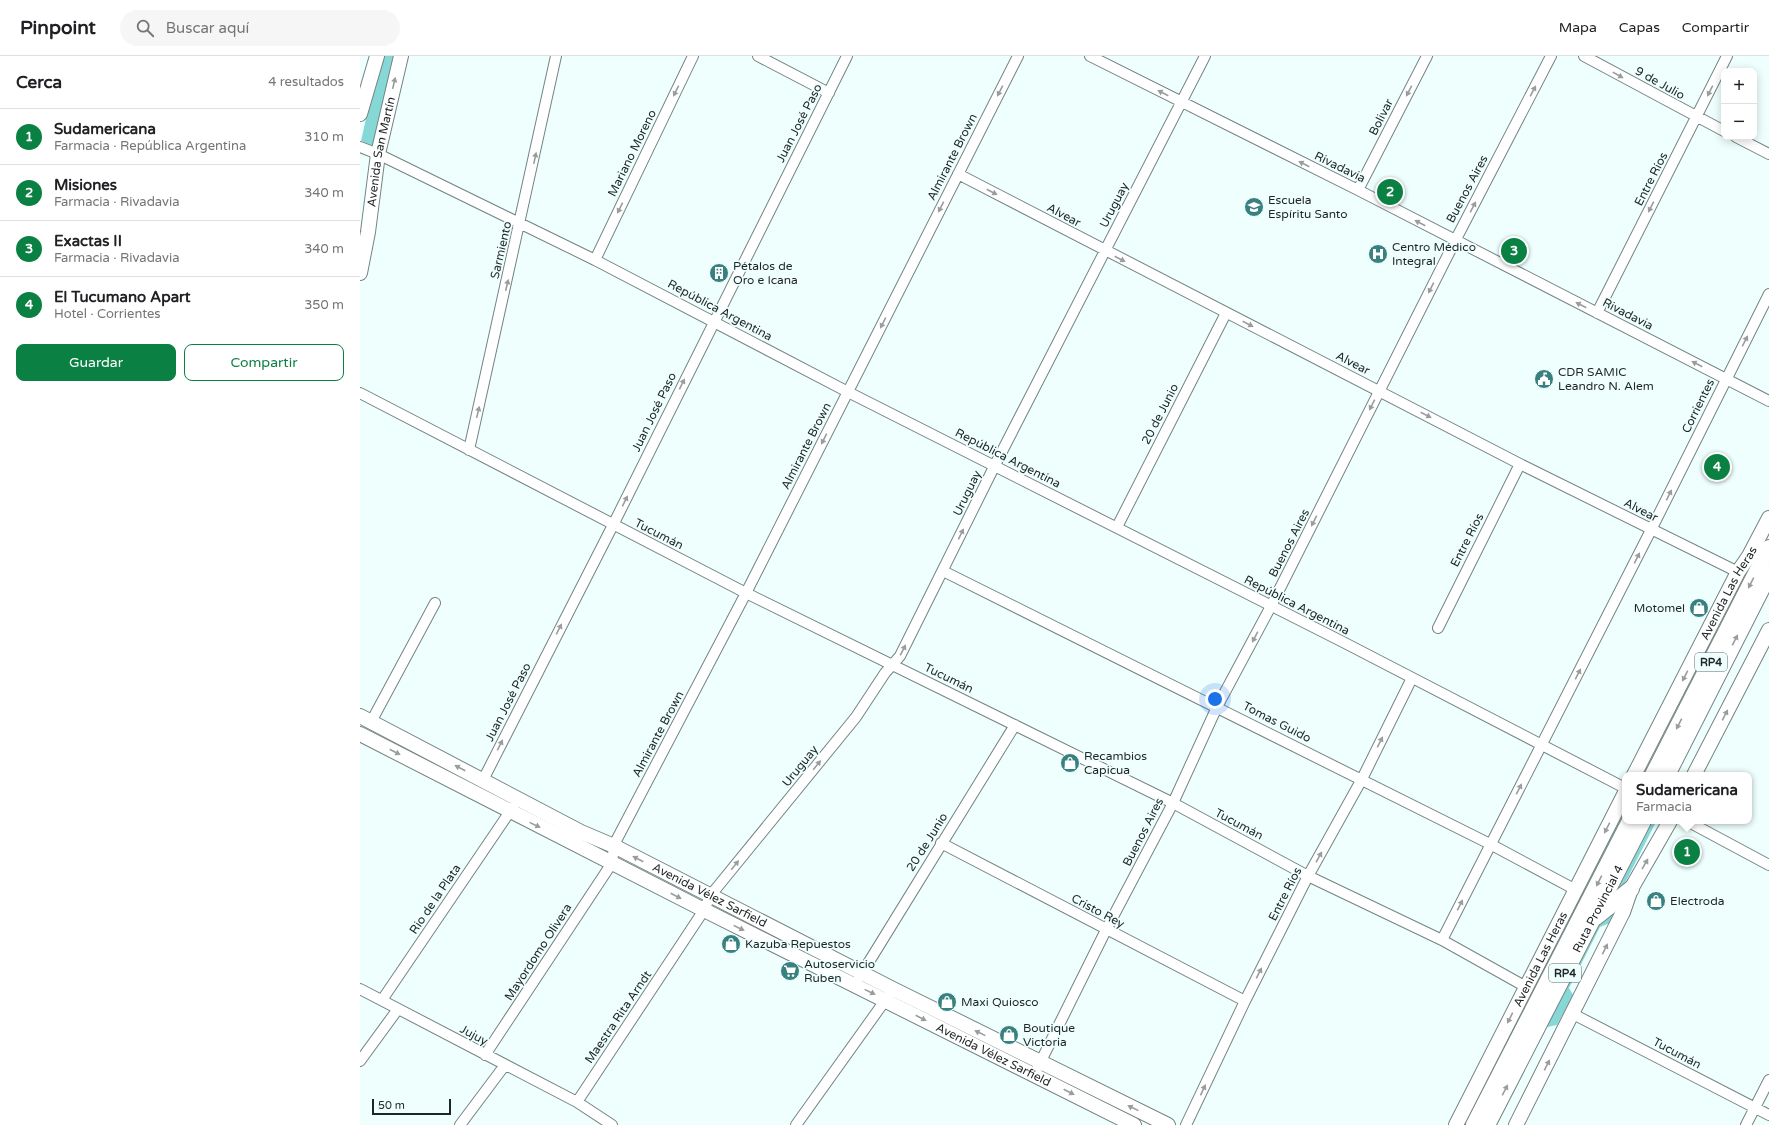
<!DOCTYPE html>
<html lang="es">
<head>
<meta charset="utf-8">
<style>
  :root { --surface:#fff; --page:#f6f6f6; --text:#202124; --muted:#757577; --line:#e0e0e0; --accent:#0b8043 }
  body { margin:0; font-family:"Varela Round",sans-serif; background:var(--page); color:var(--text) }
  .controls { position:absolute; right:12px; top:12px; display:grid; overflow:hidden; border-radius:8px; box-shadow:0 2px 10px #0003 }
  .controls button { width:36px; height:36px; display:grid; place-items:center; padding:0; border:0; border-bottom:1px solid var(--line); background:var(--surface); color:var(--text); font:20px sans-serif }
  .scale { position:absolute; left:12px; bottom:10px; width:79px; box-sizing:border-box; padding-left:4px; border:2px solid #1f2525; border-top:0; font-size:11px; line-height:14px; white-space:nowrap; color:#1f2525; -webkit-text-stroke:3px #eefffe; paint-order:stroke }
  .you { position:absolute; left:855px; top:643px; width:14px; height:14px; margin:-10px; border:3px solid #fff; border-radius:50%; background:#1a73e8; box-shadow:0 0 0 6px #1a73e833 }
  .badge { display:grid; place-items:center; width:26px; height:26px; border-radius:50%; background:var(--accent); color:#fff; font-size:13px; font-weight:700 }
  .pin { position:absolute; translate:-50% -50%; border:2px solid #fff; box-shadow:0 1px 4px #0006 }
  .popup { position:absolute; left:1262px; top:716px; width:130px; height:52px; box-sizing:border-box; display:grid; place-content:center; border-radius:8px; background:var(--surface); filter:drop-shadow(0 1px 3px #0005); font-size:13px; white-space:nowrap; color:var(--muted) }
  .popup b { font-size:15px; color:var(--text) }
  .popup::after { content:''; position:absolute; left:50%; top:100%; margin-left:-8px; border:8px solid transparent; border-top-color:var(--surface) }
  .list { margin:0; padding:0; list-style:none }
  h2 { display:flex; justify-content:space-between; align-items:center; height:52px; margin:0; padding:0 16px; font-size:17px }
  h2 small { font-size:13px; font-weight:400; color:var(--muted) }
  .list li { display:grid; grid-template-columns:26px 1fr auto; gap:12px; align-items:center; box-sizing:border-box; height:56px; padding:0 16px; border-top:1px solid var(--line) }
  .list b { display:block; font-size:15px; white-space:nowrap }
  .list p { margin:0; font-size:13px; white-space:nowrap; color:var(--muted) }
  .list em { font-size:13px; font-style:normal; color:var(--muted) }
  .actions { display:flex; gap:8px; padding:12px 16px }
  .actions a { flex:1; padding:9px 0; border:1px solid var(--accent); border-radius:8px; text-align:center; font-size:14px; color:var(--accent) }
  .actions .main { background:var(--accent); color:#fff }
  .icon { flex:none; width:22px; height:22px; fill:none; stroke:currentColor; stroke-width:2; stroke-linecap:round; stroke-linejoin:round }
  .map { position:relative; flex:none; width:1409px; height:1069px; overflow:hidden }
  header { display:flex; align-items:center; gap:24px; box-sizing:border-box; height:56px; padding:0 20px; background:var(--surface); border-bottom:1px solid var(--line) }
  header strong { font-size:19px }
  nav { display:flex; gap:22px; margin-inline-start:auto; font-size:14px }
  .search { width:280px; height:36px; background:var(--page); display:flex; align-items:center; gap:10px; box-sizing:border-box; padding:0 14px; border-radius:22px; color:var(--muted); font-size:15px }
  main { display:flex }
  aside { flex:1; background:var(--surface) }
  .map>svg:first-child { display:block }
  .green { fill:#86d8d7 }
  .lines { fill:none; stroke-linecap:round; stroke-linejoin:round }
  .street-casing { stroke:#758383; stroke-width:12 }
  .secondary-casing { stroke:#758383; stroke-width:16 }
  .primary-casing { stroke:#758383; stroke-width:18 }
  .street { stroke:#fff; stroke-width:10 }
  .secondary { stroke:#fff; stroke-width:14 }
  .primary { stroke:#fff; stroke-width:16 }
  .oneway { fill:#9a9d9d }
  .labels { text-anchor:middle; stroke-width:3.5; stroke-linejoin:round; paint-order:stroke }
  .shield { fill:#eefffe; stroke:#5d6666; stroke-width:1 }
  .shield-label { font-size:11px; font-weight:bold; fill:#1f2525 }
  .street-label { font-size:12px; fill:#1f2525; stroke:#eefffe }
  .poi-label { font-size:12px; fill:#1f2525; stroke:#eefffe; text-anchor:start }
</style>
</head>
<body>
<header>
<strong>Pinpoint</strong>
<div class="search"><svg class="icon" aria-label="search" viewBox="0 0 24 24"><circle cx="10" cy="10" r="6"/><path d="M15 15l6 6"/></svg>Buscar aquí</div>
<nav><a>Mapa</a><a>Capas</a><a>Compartir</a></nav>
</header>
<main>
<aside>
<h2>Cerca<small>4 resultados</small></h2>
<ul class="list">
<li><span class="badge">1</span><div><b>Sudamericana</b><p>Farmacia · República Argentina</p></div><em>310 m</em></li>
<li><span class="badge">2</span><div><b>Misiones</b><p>Farmacia · Rivadavia</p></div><em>340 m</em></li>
<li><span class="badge">3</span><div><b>Exactas II</b><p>Farmacia · Rivadavia</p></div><em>340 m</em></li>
<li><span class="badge">4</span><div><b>El Tucumano Apart</b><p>Hotel · Corrientes</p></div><em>350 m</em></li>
</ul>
<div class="actions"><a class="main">Guardar</a><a>Compartir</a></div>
</aside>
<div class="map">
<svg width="1409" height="1069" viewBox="0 0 1409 1069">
  <rect width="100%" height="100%" fill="#eefffe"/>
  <path class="green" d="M20 0H36L17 93 1 85Z
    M1265 752V763L1107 1069H1101Z
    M1288 765 1296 766 1263 831 1250 841Z
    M1256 855 1250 867 1240 871 1209 932 1213 939 1197 969 1187 971 1137 1069H1133L1235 867Z"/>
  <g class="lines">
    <defs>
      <path id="street" d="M398 0 469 37
        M730 0 998 134 1409 345
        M1224 0 1364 75
        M1376 81 1409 98
        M0 91 18 98 235 204 488 336 983 586 1265 732
        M598 118 1160 408 1378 516
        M998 134 1067 0
        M235 204 333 0
        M1237 257 1367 0
        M0 337 386 537 813 747 948 820 1082 884 1166 931
        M109 394 196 0
        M757 471 866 257
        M583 515 1130 788 1216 834
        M1078 572 1160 408
        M11 666 75 547
        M123 724 253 469 487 0
        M1327 765 1409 809
        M581 787 885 945
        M1082 884 1291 474 1409 238
        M499 922 655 669
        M0 933 217 1046
        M22 944 153 751
        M1213 958 1409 1059
        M125 999 252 807 254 790 257 783 386 537 658 0
        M0 1005 38 953
        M678 1011 746 874 813 747 857 651 911 550 1095 185 1191 0
        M100 1069 145 1009
        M252 1069 217 1046 344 854 350 840 496 661 525 617 540 600 634 411 845 0
        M436 1069 529 939
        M826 1069 885 945 948 820 1002 723 1052 622
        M1386 1069 1409 1024"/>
      <g id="secondary">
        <path d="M0 58 17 0"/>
        <path id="s1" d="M0 217 8 176 18 98 41 0"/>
        <path id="s2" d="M0 660 221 776 254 790 533 933 808 1069"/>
        <path id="s3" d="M0 678 344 854 774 1069"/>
        <path id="s4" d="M1274 719 1378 516 1389 500 1409 462"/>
        <path d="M1334 719 1409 574"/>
        <path id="s5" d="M1096 1069 1265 737"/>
        <path d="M1156 1069 1263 856 1271 833 1310 765"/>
      </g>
      <g id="primary">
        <path d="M1293 719 1409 492"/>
        <path d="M1307 719 1409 518"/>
        <path d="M1236 861 1271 833"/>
        <path d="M1114 1069 1270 765"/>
        <path id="s6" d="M1127 1069 1283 765"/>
      </g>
    </defs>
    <use href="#street" class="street-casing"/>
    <use href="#secondary" class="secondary-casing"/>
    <use href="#primary" class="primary-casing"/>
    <use href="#street" class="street"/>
    <use href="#secondary" class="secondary"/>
    <use href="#primary" class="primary"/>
  </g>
  <defs><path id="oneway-solid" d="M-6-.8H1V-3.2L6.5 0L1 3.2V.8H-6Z"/></defs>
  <g class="oneway">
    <use href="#oneway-solid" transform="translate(1258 19) rotate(29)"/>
    <use href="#oneway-solid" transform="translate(34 27) rotate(-77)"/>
    <use href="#oneway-solid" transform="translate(316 35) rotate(116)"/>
    <use href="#oneway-solid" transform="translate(640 35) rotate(117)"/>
    <use href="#oneway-solid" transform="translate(1049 35) rotate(117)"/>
    <use href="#oneway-solid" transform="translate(1173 35) rotate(-62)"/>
    <use href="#oneway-solid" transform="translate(1350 35) rotate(117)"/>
    <use href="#oneway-solid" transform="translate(803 37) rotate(-153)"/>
    <use href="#oneway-solid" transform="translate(175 102) rotate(-78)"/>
    <use href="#oneway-solid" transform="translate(944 108) rotate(-153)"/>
    <use href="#oneway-solid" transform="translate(632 136) rotate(28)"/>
    <use href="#oneway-solid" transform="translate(581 151) rotate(117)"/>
    <use href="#oneway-solid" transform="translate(1113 151) rotate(-62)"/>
    <use href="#oneway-solid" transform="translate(1291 151) rotate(117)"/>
    <use href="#oneway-solid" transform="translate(260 152) rotate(116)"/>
    <use href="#oneway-solid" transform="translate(1060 167) rotate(-152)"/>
    <use href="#oneway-solid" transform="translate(760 203) rotate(27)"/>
    <use href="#oneway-solid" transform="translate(147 229) rotate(-77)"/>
    <use href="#oneway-solid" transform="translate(1071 232) rotate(117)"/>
    <use href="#oneway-solid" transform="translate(1221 249) rotate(-153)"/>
    <use href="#oneway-solid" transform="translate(523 267) rotate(117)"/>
    <use href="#oneway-solid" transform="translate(888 268) rotate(27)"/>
    <use href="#oneway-solid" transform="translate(1385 285) rotate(-63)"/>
    <use href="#oneway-solid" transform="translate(1337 308) rotate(-153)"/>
    <use href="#oneway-solid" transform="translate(322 328) rotate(-64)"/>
    <use href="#oneway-solid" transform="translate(1012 349) rotate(117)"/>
    <use href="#oneway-solid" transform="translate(118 356) rotate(-77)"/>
    <use href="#oneway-solid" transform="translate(1066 359) rotate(27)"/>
    <use href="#oneway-solid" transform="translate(464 383) rotate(117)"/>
    <use href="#oneway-solid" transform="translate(1309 439) rotate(-64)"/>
    <use href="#oneway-solid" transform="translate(265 445) rotate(-64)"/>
    <use href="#oneway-solid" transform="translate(954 465) rotate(117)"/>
    <use href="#oneway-solid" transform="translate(601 478) rotate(-64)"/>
    <use href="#oneway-solid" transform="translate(1277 502) rotate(-63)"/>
    <use href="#oneway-solid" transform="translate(1391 527) rotate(117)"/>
    <use href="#oneway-solid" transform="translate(199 573) rotate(-63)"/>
    <use href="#oneway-solid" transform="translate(895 581) rotate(118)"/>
    <use href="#oneway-solid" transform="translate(1375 584) rotate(-63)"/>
    <use href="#oneway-solid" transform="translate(543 594) rotate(-63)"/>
    <use href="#oneway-solid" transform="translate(1218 618) rotate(-63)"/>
    <use href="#oneway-solid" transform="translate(1325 620) rotate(117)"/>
    <use href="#oneway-solid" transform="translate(1365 659) rotate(-63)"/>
    <use href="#oneway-solid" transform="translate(1319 668) rotate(117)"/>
    <use href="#oneway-solid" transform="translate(1020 686) rotate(-63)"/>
    <use href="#oneway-solid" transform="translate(140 689) rotate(-63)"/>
    <use href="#oneway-solid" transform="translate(35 696) rotate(28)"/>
    <use href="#oneway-solid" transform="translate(457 709) rotate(-51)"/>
    <use href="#oneway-solid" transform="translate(100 712) rotate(-152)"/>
    <use href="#oneway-solid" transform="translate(1159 733) rotate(-63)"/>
    <use href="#oneway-solid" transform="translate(175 769) rotate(26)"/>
    <use href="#oneway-solid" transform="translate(1247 772) rotate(117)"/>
    <use href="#oneway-solid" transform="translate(959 801) rotate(-61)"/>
    <use href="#oneway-solid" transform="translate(278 803) rotate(-153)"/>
    <use href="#oneway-solid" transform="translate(1285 808) rotate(-60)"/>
    <use href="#oneway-solid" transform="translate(375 809) rotate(-51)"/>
    <use href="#oneway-solid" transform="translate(1239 825) rotate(117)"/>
    <use href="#oneway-solid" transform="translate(316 840) rotate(27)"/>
    <use href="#oneway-solid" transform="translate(1100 849) rotate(-63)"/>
    <use href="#oneway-solid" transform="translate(379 872) rotate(26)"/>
    <use href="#oneway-solid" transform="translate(1245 893) rotate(-64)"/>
    <use href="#oneway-solid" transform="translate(899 917) rotate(-63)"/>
    <use href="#oneway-solid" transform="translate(510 936) rotate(26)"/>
    <use href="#oneway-solid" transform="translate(561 962) rotate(27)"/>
    <use href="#oneway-solid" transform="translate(1150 962) rotate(117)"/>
    <use href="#oneway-solid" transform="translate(620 977) rotate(-154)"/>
    <use href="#oneway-solid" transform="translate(1187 1009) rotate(-63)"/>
    <use href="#oneway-solid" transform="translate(843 1034) rotate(-65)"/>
    <use href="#oneway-solid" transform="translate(1145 1034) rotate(-63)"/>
    <use href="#oneway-solid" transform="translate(709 1036) rotate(27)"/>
    <use href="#oneway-solid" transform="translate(773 1052) rotate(-154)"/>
  </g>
  <defs>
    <symbol id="school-disc" viewBox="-11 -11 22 22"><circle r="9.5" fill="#388180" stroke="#eefffe"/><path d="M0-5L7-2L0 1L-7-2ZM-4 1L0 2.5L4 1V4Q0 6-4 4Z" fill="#fff"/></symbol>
    <symbol id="hospital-disc" viewBox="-11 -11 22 22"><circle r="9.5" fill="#388180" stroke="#eefffe"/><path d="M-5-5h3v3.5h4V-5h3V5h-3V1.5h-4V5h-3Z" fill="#fff"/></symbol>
    <symbol id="building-disc" viewBox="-11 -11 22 22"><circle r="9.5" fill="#388180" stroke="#eefffe"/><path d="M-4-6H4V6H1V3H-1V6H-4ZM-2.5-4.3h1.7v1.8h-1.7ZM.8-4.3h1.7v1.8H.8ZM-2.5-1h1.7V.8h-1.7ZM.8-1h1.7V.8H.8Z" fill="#fff"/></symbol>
    <symbol id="civic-disc" viewBox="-11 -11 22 22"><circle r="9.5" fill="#388180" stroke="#eefffe"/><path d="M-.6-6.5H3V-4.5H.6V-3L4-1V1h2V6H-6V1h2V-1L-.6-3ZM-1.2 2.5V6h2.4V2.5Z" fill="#fff"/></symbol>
    <symbol id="shop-disc" viewBox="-11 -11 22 22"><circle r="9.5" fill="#388180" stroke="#eefffe"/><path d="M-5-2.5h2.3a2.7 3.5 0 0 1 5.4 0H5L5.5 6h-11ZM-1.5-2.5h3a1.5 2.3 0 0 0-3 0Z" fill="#fff"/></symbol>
    <symbol id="supermarket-disc" viewBox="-11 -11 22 22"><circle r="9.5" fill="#388180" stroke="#eefffe"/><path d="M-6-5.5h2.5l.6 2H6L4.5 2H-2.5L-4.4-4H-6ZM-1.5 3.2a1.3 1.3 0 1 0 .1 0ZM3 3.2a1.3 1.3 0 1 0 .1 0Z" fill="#fff"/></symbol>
  </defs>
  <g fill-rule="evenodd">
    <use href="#school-disc" x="883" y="140" width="22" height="22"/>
    <use href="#hospital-disc" x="1007" y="187" width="22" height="22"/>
    <use href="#building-disc" x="348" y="206" width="22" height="22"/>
    <use href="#civic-disc" x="1173" y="312" width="22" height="22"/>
    <use href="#shop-disc" x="1328" y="541" width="22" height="22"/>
    <use href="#shop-disc" x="699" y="696" width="22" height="22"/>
    <use href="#shop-disc" x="1285" y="834" width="22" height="22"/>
    <use href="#shop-disc" x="360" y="877" width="22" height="22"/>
    <use href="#supermarket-disc" x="419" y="904" width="22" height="22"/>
    <use href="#shop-disc" x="576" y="935" width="22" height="22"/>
    <use href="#shop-disc" x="638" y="968" width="22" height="22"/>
  </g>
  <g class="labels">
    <g class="shield">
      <rect x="1335" y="597" width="32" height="18" rx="3"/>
      <rect x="1189" y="908" width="32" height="18" rx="3"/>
    </g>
    <g class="shield-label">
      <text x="1351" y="610">RP4</text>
      <text x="1205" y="921">RP4</text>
    </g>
    <g class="street-label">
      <text transform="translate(1300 27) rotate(29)" y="4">9 de Julio</text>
      <text transform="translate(1021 61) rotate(-63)" y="4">Bolivar</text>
      <text transform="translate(439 67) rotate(-63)" y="4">Juan José Paso</text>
      <text dy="4" stroke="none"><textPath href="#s1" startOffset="123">Avenida San Martín</textPath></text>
      <text transform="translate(272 97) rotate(-64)" y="4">Mariano Moreno</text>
      <text transform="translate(592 101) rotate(-63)" y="4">Almirante Brown</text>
      <text transform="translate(980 111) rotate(26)" y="4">Rivadavia</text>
      <text transform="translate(1291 123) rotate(-63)" y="4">Entre Ríos</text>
      <text transform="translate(1107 133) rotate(-62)" y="4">Buenos Aires</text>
      <text transform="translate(754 149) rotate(-63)" y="4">Uruguay</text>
      <text transform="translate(704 159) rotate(28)" y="4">Alvear</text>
      <text transform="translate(141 194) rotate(-77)" y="4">Sarmiento</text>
      <text transform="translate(360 254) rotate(28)" y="4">República Argentina</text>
      <text transform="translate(1268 258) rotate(27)" y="4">Rivadavia</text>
      <text transform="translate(993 307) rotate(27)" y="4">Alvear</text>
      <text transform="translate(1338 350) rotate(-64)" y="4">Corrientes</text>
      <text transform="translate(294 356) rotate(-64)" y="4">Juan José Paso</text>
      <text transform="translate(800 358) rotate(-63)" y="4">20 de Junio</text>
      <text transform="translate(446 390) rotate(-63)" y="4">Almirante Brown</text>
      <text transform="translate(648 402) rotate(27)" y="4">República Argentina</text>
      <text transform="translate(607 437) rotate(-64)" y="4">Uruguay</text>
      <text transform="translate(1281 454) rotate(27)" y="4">Alvear</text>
      <text transform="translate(299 478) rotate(27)" y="4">Tucumán</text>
      <text transform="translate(1107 484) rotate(-63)" y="4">Entre Ríos</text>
      <text transform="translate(929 487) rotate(-63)" y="4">Buenos Aires</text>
      <text dy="4" stroke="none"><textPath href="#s4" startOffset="205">Avenida Las Heras</textPath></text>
      <text transform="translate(937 549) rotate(27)" y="4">República Argentina</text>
      <text transform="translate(589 622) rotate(26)" y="4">Tucumán</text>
      <text transform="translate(148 646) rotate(-63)" y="4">Juan José Paso</text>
      <text transform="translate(917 666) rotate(27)" y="4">Tomas Guido</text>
      <text transform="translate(298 678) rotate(-62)" y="4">Almirante Brown</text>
      <text transform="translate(440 710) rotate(-51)" y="4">Uruguay</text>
      <text transform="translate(879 768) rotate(28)" y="4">Tucumán</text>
      <text transform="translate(783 776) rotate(-63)" y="4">Buenos Aires</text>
      <text transform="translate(567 786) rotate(-58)" y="4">20 de Junio</text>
      <text transform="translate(925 838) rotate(-63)" y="4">Entre Ríos</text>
      <text dy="4" stroke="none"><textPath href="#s2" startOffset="393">Avenida Vélez Sarfield</textPath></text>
      <text transform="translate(75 843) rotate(-56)" y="4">Rio de la Plata</text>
      <text dy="4" stroke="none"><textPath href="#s6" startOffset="243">Ruta Provincial 4</textPath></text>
      <text transform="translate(738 855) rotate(28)" y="4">Cristo Rey</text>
      <text transform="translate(178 896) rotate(-57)" y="4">Mayordomo Olivera</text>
      <text dy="4" stroke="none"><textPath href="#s5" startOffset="186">Avenida Las Heras</textPath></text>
      <text transform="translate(258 961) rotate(-56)" y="4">Maestra Rita Arndt</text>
      <text transform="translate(114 979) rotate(28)" y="4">Jujuy</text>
      <text transform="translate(1317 997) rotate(28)" y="4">Tucumán</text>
      <text dy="4" stroke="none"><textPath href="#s3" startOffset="710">Avenida Vélez Sarfield</textPath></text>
    </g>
    <g class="poi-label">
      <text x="908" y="148">Escuela<tspan x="908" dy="14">Espíritu Santo</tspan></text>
      <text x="1032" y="195">Centro Médico<tspan x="1032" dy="14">Integral</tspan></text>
      <text x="373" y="214">Pétalos de<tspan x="373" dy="14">Oro e Icana</tspan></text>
      <text x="1198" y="320">CDR SAMIC<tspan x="1198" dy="14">Leandro N. Alem</tspan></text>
      <text x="1325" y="556" text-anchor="end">Motomel</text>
      <text x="724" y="704">Recambios<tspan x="724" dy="14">Capicua</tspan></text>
      <text x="1310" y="849">Electroda</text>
      <text x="385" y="892">Kazuba Repuestos</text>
      <text x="444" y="912">Autoservicio<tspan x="444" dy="14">Ruben</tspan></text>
      <text x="601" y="950">Maxi Quiosco</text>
      <text x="663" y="976">Boutique<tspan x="663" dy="14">Victoria</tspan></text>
    </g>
  </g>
</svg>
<div class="controls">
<button>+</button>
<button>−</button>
</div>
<div class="scale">50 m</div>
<div class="you"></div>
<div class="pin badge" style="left:1327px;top:796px">1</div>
<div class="popup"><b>Sudamericana</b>Farmacia</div>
<div class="pin badge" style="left:1030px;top:136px">2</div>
<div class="pin badge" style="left:1154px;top:195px">3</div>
<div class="pin badge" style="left:1357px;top:411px">4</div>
</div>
</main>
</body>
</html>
